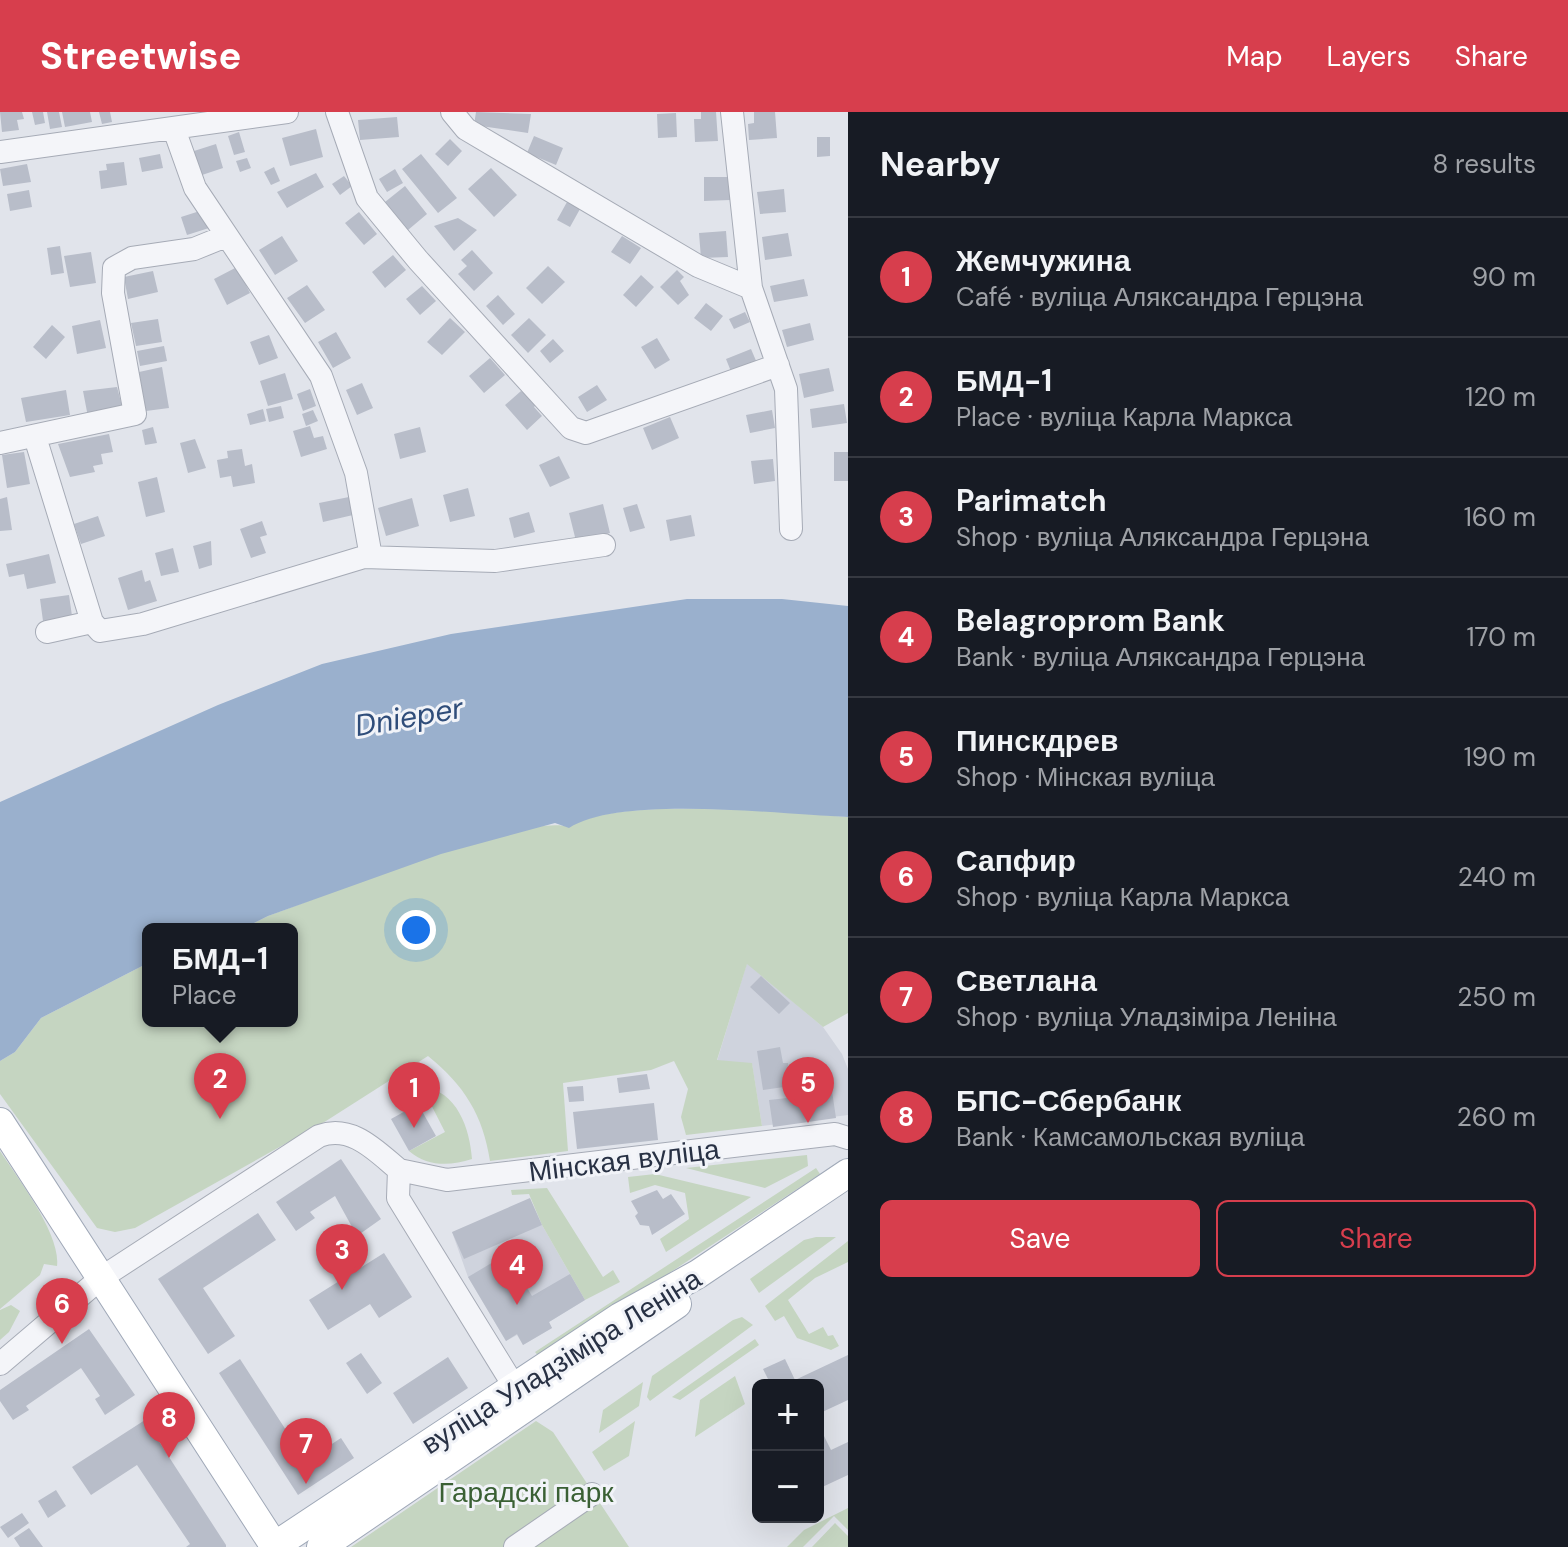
<!DOCTYPE html>
<html lang="en">
<head>
<meta charset="utf-8">
<style>
  :root { --surface:#171b24; --page:#20242c; --text:#f1f3f6; --muted:#9ea1a6; --line:#363941; --accent:#d73e4d }
  body { margin:0; font-family:"DM Sans",sans-serif; background:var(--page); color:var(--text) }
  .controls { position:absolute; right:24px; bottom:24px; display:grid; overflow:hidden; border-radius:12px; box-shadow:0 8px 32px #0002 }
  .controls button { width:72px; height:72px; display:grid; place-items:center; padding:0; border:0; border-bottom:2px solid var(--line); background:var(--surface); color:var(--text); font:40px sans-serif }
  .you { position:absolute; left:416px; top:818px; width:28px; height:28px; margin:-20px; border:6px solid #fff; border-radius:50%; background:#1a73e8; box-shadow:0 0 0 12px #1a73e833 }
  .badge { display:grid; place-items:center; width:52px; height:52px; border-radius:50%; background:var(--accent); color:#fff; font-size:26px; font-weight:700 }
  .pin { position:absolute; translate:-50% -66px; filter:drop-shadow(0 2px 4px #0008) }
  .pin::after { content:''; position:absolute; top:42px; width:28px; height:24px; background:inherit; clip-path:polygon(0 0,100% 0,50% 100%) }
  .popup { position:absolute; left:142px; top:811px; width:156px; height:104px; box-sizing:border-box; display:grid; place-content:center; border-radius:12px; background:var(--surface); filter:drop-shadow(0 2px 6px #0005); font-size:26px; white-space:nowrap; color:var(--muted) }
  .popup b { font-size:30px; color:var(--text) }
  .popup::after { content:''; position:absolute; left:50%; top:100%; margin-left:-16px; border:16px solid transparent; border-top-color:var(--surface) }
  .list { margin:0; padding:0; list-style:none }
  h2 { display:flex; justify-content:space-between; align-items:center; height:104px; margin:0; padding:0 32px; font-size:34px }
  h2 small { font-size:26px; font-weight:400; color:var(--muted) }
  .list li { display:grid; grid-template-columns:52px 1fr auto; gap:24px; align-items:center; box-sizing:border-box; height:120px; padding:0 32px; border-top:2px solid var(--line) }
  .list b { display:block; font-size:30px; white-space:nowrap }
  .list p { margin:0; font-size:26px; white-space:nowrap; color:var(--muted) }
  .list em { font-size:26px; font-style:normal; color:var(--muted) }
  .actions { display:flex; gap:16px; padding:24px 32px }
  .actions a { flex:1; padding:18px 0; border:2px solid var(--accent); border-radius:12px; text-align:center; font-size:28px; color:var(--accent) }
  .actions .main { background:var(--accent); color:#fff }
  .map { position:relative; flex:none; width:848px; height:1435px; overflow:hidden }
  header { display:flex; align-items:center; gap:48px; box-sizing:border-box; height:112px; padding:0 40px; background:var(--accent); color:#fff }
  header strong { font-size:38px }
  nav { display:flex; gap:44px; margin-inline-start:auto; font-size:28px }
  main { display:flex }
  aside { flex:1; background:var(--surface) }
  .map>svg:first-child { display:block }
  .built { fill:#cfd3dd }
  .green { fill:#c5d5c1 }
  .water { fill:#9ab0cd }
  .building { fill:#b8bdc9 }
  .lines { fill:none; stroke-linecap:round; stroke-linejoin:round }
  .minor-casing { stroke:#a6abb6; stroke-width:24 }
  .major-casing { stroke:#9fa8b7; stroke-width:30 }
  .minor { stroke:#f4f5f9; stroke-width:22 }
  .major { stroke:#fff; stroke-width:28 }
  .labels { text-anchor:middle; stroke-width:6; stroke-linejoin:round; paint-order:stroke }
  .street-label { font-size:28px; fill:#283144; stroke:#f1f3f8 }
  .park-label { font-size:28px; fill:#3a6034; stroke:#f1f3f8 }
  .water-label { font-size:30px; font-style:italic; fill:#2f4d7a; stroke:#f1f3f8 }
</style>
</head>
<body>
<header>
<strong>Streetwise</strong>
<nav><a>Map</a><a>Layers</a><a>Share</a></nav>
</header>
<main>
<div class="map">
<svg width="848" height="1435" viewBox="0 0 848 1435">
  <rect width="100%" height="100%" fill="#e1e4eb"/>
  <path class="built" d="M747 851 823 915 842 942 848 957V1003L762 1014 752 952 717 949Z
    M542 1113 585 1188 549 1210 552 1216 523 1233 517 1223 506 1229 468 1165 452 1120Z"/>
  <path class="green" d="M755 698 848 705V901L823 915 747 852 717 948 752 951 762 1014 686 1023 681 1005 688 977 674 949 651 958 563 971 568 1039 490 1049C483 1003 464 973 428 944L326 1009 135 1116 115 1120 97 1116 0 982V949L15 940 41 906 148 851V909H292V817H242L268 804C324 785 524 700 569 715 608 690 708 698 755 698Z
    M422 975C457 978 470 1017 472 1047 450 1054 428 1055 409 1039L445 1020Z
    M0 1039C18 1067 61 1122 57 1154L44 1152 40 1163 0 1197Z
    M807 1043 808 1054 765 1076 686 1056Z
    M816 1056 820 1062 540 1246 535 1240Z
    M655 1062 751 1085 666 1140 660 1127 689 1107 685 1081 655 1073 630 1081 628 1065Z
    M547 1076 603 1165 613 1158 620 1170 585 1188 542 1113 529 1082 512 1083 511 1078Z
    M816 1125H836L759 1181 750 1167 804 1128Z
    M848 1129V1150L815 1166 788 1188 809 1222 823 1215 828 1224 833 1223 839 1234 831 1238 797 1226 784 1204 775 1209 765 1194Z
    M11 1193 20 1199 9 1220 0 1228V1198Z
    M742 1205 753 1213 650 1289 647 1285 652 1264 733 1208Z
    M755 1227 759 1233 680 1288 672 1285Z
    M735 1264 745 1292 695 1325 700 1288Z
    M643 1270 639 1294 599 1321 603 1298Z
    M536 1309 553 1320 629 1435H351Z
    M635 1309 629 1344 604 1359 592 1340Z
    M848 1396V1418L834 1404 803 1435H787L804 1418Z
    M835 1411 848 1424V1435H812Z"/>
  <path class="water" d="M687 487H782L848 494V705C784 703 621 682 569 716L555 711 441 742 268 804 242 817H148V851L41 906 15 940 0 949V690L218 593 322 552 451 522Z"/>
  <path class="building" d="M0 0H22L24 7 17 8 19 18 2 20Z
    M32 0H43L45 11 35 13Z
    M47 0H59L62 15 50 17Z
    M62 0H90L92 10 65 15Z
    M99 0H110L112 10 102 12Z
    M476 0 531 2 528 21 474 13Z
    M701 0H716L718 29 695 30 694 7H701Z
    M754 0H775L777 26 749 28 748 12 754 11Z
    M676 1 677 25 658 26 657 2Z
    M397 5 399 25 360 28 358 8Z
    M316 17 323 45 290 54 282 26Z
    M239 20 245 40 234 43 228 24Z
    M534 24 563 36 556 53 527 41Z
    M817 25H830V44L817 45Z
    M450 27 462 39 448 54 435 42Z
    M216 32 223 56 202 63 194 39Z
    M160 42 163 56 142 60 139 46Z
    M421 42 457 86 438 101 402 57Z
    M247 46 251 56 240 60 236 49Z
    M124 50 127 73 101 77 99 59 107 58 106 52Z
    M27 52 31 70 3 74 0 57Z
    M274 55 280 69 271 73 264 60Z
    M491 56 517 83 494 105 468 77Z
    M395 57 403 71 387 80 379 67Z
    M316 61 324 75 287 96 277 80Z
    M344 64 352 74 340 83 332 72Z
    M704 65H730V88L704 89Z
    M405 74 427 102 408 118 385 90Z
    M784 77 786 100 760 102 757 80Z
    M29 78 32 95 10 99 7 82Z
    M567 90 580 97 570 115 557 108Z
    M203 98 209 116 187 123 181 105Z
    M359 100 377 122 364 133 345 111Z
    M458 106 477 118 454 139 434 114Z
    M726 119 728 145 701 146 699 121Z
    M788 121 792 144 765 148 762 125Z
    M282 124 298 149 275 163 259 138Z
    M622 124 641 136 630 152 611 140Z
    M60 134 64 161 51 163 47 136Z
    M472 138 493 161 474 179 458 162 467 154 461 148Z
    M91 140 96 171 70 175 64 144Z
    M393 143 406 158 385 176 372 160Z
    M548 154 565 170 542 192 526 176Z
    M237 155 250 181 227 193 214 167Z
    M677 158 684 165 680 169 689 183 678 193 660 175Z
    M153 159 158 180 128 187 124 165Z
    M641 163 654 175 636 195 623 183Z
    M804 167 808 184 774 190 770 174Z
    M307 173 325 198 305 211 287 186Z
    M422 174 436 189 420 203 406 187Z
    M498 183 515 202 503 213 486 194Z
    M706 191 723 204 711 219 694 206Z
    M745 200 750 210 734 217 729 207Z
    M450 206 465 220 442 243 427 230Z
    M529 206 546 223 528 241 511 223Z
    M158 207 162 230 136 234 131 211Z
    M100 208 106 236 77 242 72 214Z
    M810 211 814 228 787 235 782 218Z
    M52 213 65 225 46 247 33 235Z
    M336 220 351 246 333 256 318 230Z
    M269 223 278 246 259 253 250 230Z
    M657 226 670 248 655 257 641 235Z
    M553 227 564 239 550 251 540 239Z
    M164 234 167 249 140 254 137 239Z
    M751 237 757 251 732 262 726 247Z
    M490 246 505 263 484 281 469 264Z
    M162 255 169 296 146 299 139 260Z
    M829 256 834 279 804 286 799 262Z
    M285 261 293 287 268 294 260 269Z
    M362 271 373 296 357 303 346 278Z
    M597 273 607 288 587 300 578 285Z
    M117 275 123 298 88 305 83 279Z
    M310 277 316 294 303 299 297 282Z
    M66 278 70 303 26 310 21 286Z
    M521 279 538 291 534 295 542 304 527 318 505 293Z
    M844 292 847 311 812 316 810 297Z
    M281 294 284 306 269 310 266 297Z
    M263 297 266 309 250 313 247 302Z
    M313 298 318 309 306 314 302 302Z
    M772 298 775 316 750 321 746 303Z
    M670 305 679 326 652 338 643 316Z
    M310 314 314 326 323 324 327 337 301 345 293 319Z
    M153 315 157 331 145 333 142 318Z
    M420 315 426 340 400 347 394 322Z
    M109 322 113 340 101 342 103 352 93 354 95 360 70 365 58 332Z
    M195 327 206 356 188 361 180 331Z
    M242 337 245 354 252 352 255 371 233 375 231 364 220 366 217 348 228 346 227 339Z
    M24 340 30 372 7 376 2 343Z
    M834 340H848V369H834Z
    M559 344 570 366 550 375 539 353Z
    M773 347 775 369 754 372 751 349Z
    M157 365 165 400 146 405 138 370Z
    M468 376 475 404 450 410 443 383Z
    M7 385 12 418 0 419V387Z
    M349 385 353 403 323 410 319 391Z
    M412 386 419 414 386 424 378 396Z
    M603 392 610 421 576 429 569 401Z
    M637 392 645 416 630 420 623 396Z
    M529 400 535 420 514 426 509 406Z
    M691 403 695 424 670 429 666 408Z
    M98 404 105 424 81 432 74 412Z
    M262 409 267 423 260 425 266 441 251 446 240 417Z
    M211 429 212 453 199 457 193 434Z
    M173 436 179 460 161 464 155 441Z
    M49 442 56 471 27 477 24 462 9 465 6 452Z
    M142 458 145 470 150 468 157 489 128 498 118 466Z
    M69 483 72 504 43 509 40 487Z
    M761 864 790 891 779 902 750 875Z
    M780 935 783 951H788L791 974 763 978 757 939Z
    M647 962 650 977 619 981 617 966Z
    M583 974 584 989 569 990 567 975Z
    M810 975 811 982 832 979 836 1006 773 1015 769 988 787 986 786 978Z
    M654 991 658 1028 577 1037 573 1000Z
    M418 992 436 1024 409 1039 391 1007Z
    M341 1047 381 1107 357 1124 335 1084 310 1100 315 1106 296 1119 276 1090Z
    M657 1078 663 1087 671 1082 685 1102 652 1123 649 1114 640 1113 635 1104 638 1101 631 1089Z
    M530 1086 542 1113 464 1147 452 1120Z
    M258 1101 276 1128 203 1176 235 1224 208 1242 158 1167Z
    M522 1133 530 1147 515 1156 532 1184 570 1162 585 1188 549 1210 552 1216 523 1233 517 1222 506 1229 468 1165Z
    M384 1141 412 1185 379 1206 370 1192 328 1218 309 1188Z
    M89 1217 135 1283 105 1303 95 1287 100 1284 81 1256 26 1294 29 1298 13 1308 0 1289V1278Z
    M361 1241 382 1271 367 1282 346 1251Z
    M848 1243V1288L818 1302V1273H771L763 1257 785 1247 795 1268Z
    M448 1245 468 1276 413 1312 393 1281Z
    M240 1247 306 1349 341 1326 354 1346 298 1383 219 1261Z
    M145 1308 226 1433V1435H186L190 1432 137 1353 91 1383 72 1355Z
    M818 1312 831 1338 848 1330V1363L818 1377Z
    M56 1378 66 1394 48 1406 38 1389Z
    M22 1401 29 1411 8 1426 0 1415Z
    M29 1416 43 1435H20L14 1426Z"/>
  <g class="lines">
    <defs>
      <path id="minor" d="M337 0 367 86 418 148 571 316 586 321 778 253
        M452 0 466 17 698 154 751 176
        M732 0 751 176 786 277 791 417
        M174 17 195 76 321 264 356 361 371 445
        M0 40 287 0
        M35 325 92 510 100 519 143 512 364 445 495 449 604 433
        M0 331 135 302 113 181 114 156 132 146 194 137 226 124
        M47 520 92 510
        M399 1058 447 1068 835 1022 848 1026
        M0 1252 101 1166 319 1024C352 1012 376 1039 399 1058L398 1086 522 1287
        M515 1435 592 1382"/>
      <path id="major" d="M0 1010 275 1435
        M273 1435 620 1205 698 1162 848 1061
        M321 1435 677 1192"/>
    </defs>
    <use href="#minor" class="minor-casing"/>
    <use href="#major" class="major-casing"/>
    <use href="#minor" class="minor"/>
    <use href="#major" class="major"/>
  </g>
  <g class="labels">
    <g class="street-label">
      <text transform="translate(624 1048) rotate(-7)" y="10">Мінская вуліца</text>
      <text transform="translate(561 1249) rotate(-32)" y="10">вуліца Уладзіміра Леніна</text>
    </g>
    <g class="park-label">
      <text x="526" y="1390">Гарадскі парк</text>
    </g>
    <g class="water-label">
      <text transform="translate(409 605) rotate(-10)" y="10">Dnieper</text>
    </g>
  </g>
</svg>
<div class="controls">
<button>+</button>
<button>−</button>
</div>
<div class="you"></div>
<div class="pin badge" style="left:414px;top:1016px">1</div>
<div class="pin badge" style="left:220px;top:1007px">2</div>
<div class="popup"><b>БМД-1</b>Place</div>
<div class="pin badge" style="left:342px;top:1178px">3</div>
<div class="pin badge" style="left:517px;top:1193px">4</div>
<div class="pin badge" style="left:808px;top:1011px">5</div>
<div class="pin badge" style="left:62px;top:1232px">6</div>
<div class="pin badge" style="left:306px;top:1372px">7</div>
<div class="pin badge" style="left:169px;top:1346px">8</div>
</div>
<aside>
<h2>Nearby<small>8 results</small></h2>
<ul class="list">
<li><span class="badge">1</span><div><b>Жемчужина</b><p>Café · вуліца Аляксандра Герцэна</p></div><em>90 m</em></li>
<li><span class="badge">2</span><div><b>БМД-1</b><p>Place · вуліца Карла Маркса</p></div><em>120 m</em></li>
<li><span class="badge">3</span><div><b>Parimatch</b><p>Shop · вуліца Аляксандра Герцэна</p></div><em>160 m</em></li>
<li><span class="badge">4</span><div><b>Belagroprom Bank</b><p>Bank · вуліца Аляксандра Герцэна</p></div><em>170 m</em></li>
<li><span class="badge">5</span><div><b>Пинскдрев</b><p>Shop · Мінская вуліца</p></div><em>190 m</em></li>
<li><span class="badge">6</span><div><b>Сапфир</b><p>Shop · вуліца Карла Маркса</p></div><em>240 m</em></li>
<li><span class="badge">7</span><div><b>Светлана</b><p>Shop · вуліца Уладзіміра Леніна</p></div><em>250 m</em></li>
<li><span class="badge">8</span><div><b>БПС-Сбербанк</b><p>Bank · Камсамольская вуліца</p></div><em>260 m</em></li>
</ul>
<div class="actions"><a class="main">Save</a><a>Share</a></div>
</aside>
</main>
</body>
</html>
